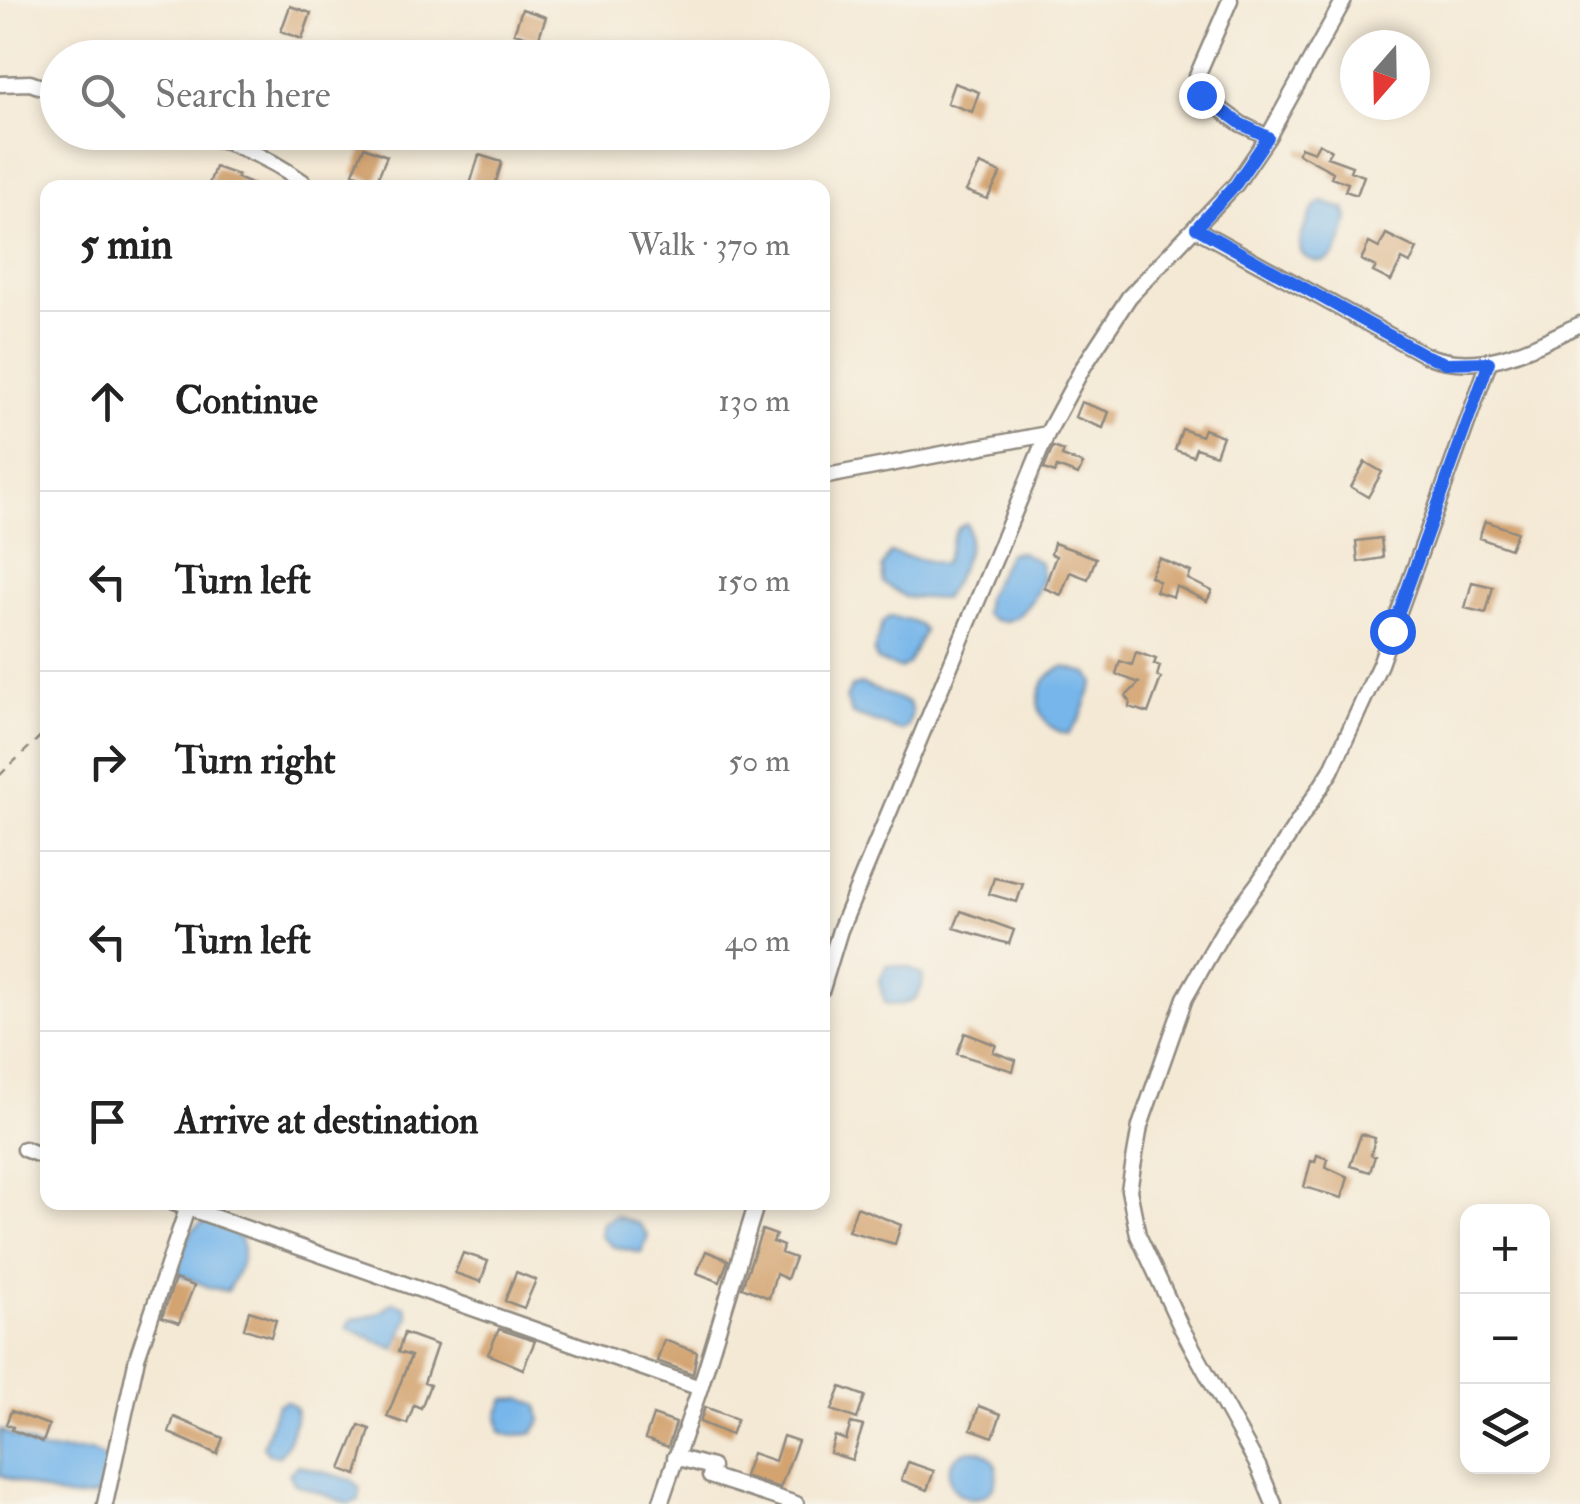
<!DOCTYPE html>
<html lang="en">
<head>
<meta charset="utf-8">
<style>
  :root { --surface:#fff; --page:#f2f2f2; --text:#222; --muted:#767676; --line:#e0e0e0 }
  body { margin:0; font-family:"IM FELL Double Pica",serif; background:var(--page); color:var(--text) }
  .controls { position:absolute; right:30px; bottom:30px; display:grid; overflow:hidden; border-radius:20px; box-shadow:0 5px 15px #0003 }
  .controls button { width:90px; height:90px; display:grid; place-items:center; padding:0; border:0; border-bottom:2px solid var(--line); background:var(--surface); color:var(--text); font:50px sans-serif }
  .compass { position:absolute; left:1340px; top:30px; width:90px; height:90px; border-radius:50%; background:var(--surface); box-shadow:0 5px 15px #0003; rotate:200deg }
  .stop { position:absolute; width:30px; height:30px; margin:-22px; border:8px solid #2563eb; border-radius:50%; background:#fff }
  .stop.end { background:#2563eb; border-color:#fff; box-shadow:0 2px 10px #0008 }
  .list { margin:0; padding:0; list-style:none }
  h2 { display:flex; justify-content:space-between; align-items:center; height:130px; margin:0; padding:0 40px; font-size:42px }
  h2 small { font-size:32px; font-weight:400; color:var(--muted) }
  .list li { display:grid; grid-template-columns:65px 1fr auto; gap:30px; align-items:center; box-sizing:border-box; height:180px; padding:0 40px; border-top:2px solid var(--line) }
  .list b { display:block; font-size:38px; white-space:nowrap }
  .list em { font-size:32px; font-style:normal; color:var(--muted) }
  .icon { flex:none; width:55px; height:55px; fill:none; stroke:currentColor; stroke-width:2; stroke-linecap:round; stroke-linejoin:round }
  .map { position:relative; flex:none; width:1580px; height:1504px; overflow:hidden }
  .search { position:absolute; background:var(--surface); box-shadow:0 5px 15px #0003; left:40px; top:40px; width:790px; height:110px; display:flex; align-items:center; gap:25px; box-sizing:border-box; padding:0 35px; border-radius:55px; color:var(--muted); font-size:38px }
  .panel { position:absolute; background:var(--surface); box-shadow:0 5px 15px #0003; left:40px; top:180px; width:790px; height:1030px; border-radius:20px }
  .map>svg:first-child { display:block }
  .water { fill:#76b6ea; stroke:#50708a; stroke-width:2.5 }
  .building { fill:#d3a370 }
  .lines { fill:none; stroke-linecap:round; stroke-linejoin:round }
  .street-casing { stroke:#908a80; stroke-width:19 }
  .path { stroke:#908a80; stroke-width:2.5; stroke-dasharray:8 8; stroke-linecap:butt }
  .street { stroke:#fff; stroke-width:14 }
  .route { stroke:#2563eb; stroke-width:12 }
</style>
</head>
<body>
<div class="map">
<svg width="1580" height="1504" viewBox="0 0 1580 1504">
  <rect width="100%" height="100%" fill="#f7f3e8"/>
  <filter id="ink" filterUnits="userSpaceOnUse"><feTurbulence type="fractalNoise" baseFrequency=".01" numOctaves="2"/><feDisplacementMap in="SourceGraphic" scale="20" xChannelSelector="R" yChannelSelector="G"/><feConvolveMatrix kernelMatrix="1 2 1 2 8 2 1 2 1" color-interpolation-filters="sRGB"/></filter>
  <filter id="wash" filterUnits="userSpaceOnUse"><feTurbulence type="fractalNoise" baseFrequency=".0048" numOctaves="4" result="noise"/><feDisplacementMap in="SourceGraphic" scale="40" xChannelSelector="R" yChannelSelector="G"/><feGaussianBlur stdDeviation="2.25" result="paint"/><feColorMatrix in="noise" values="0 0 0 0 0 0 0 0 0 0 0 0 0 0 0 0 0 1.4 0 .05"/><feComposite in="paint" operator="in"/></filter>
  <g filter="url(#wash)">
    <rect width="100%" height="100%" fill="#f4e9d5"/>
    <path class="water" d="M1322 202 1345 209 1348 218C1346 230 1340 254 1328 260 1323 263 1316 262 1312 260 1292 255 1302 233 1308 220 1311 211 1314 207 1322 202Z
      M966 523C977 544 955 581 943 599L905 597 883 583 882 567 890 553 943 564C954 551 948 530 966 523Z
      M1021 552 1040 562 1043 578C1033 602 1013 636 984 614L986 597 1009 553Z
      M889 617C901 618 917 619 924 631L908 664 901 669 878 661 874 653 882 623Z
      M1064 667 1088 673 1094 682 1080 719 1068 734C1027 726 1032 677 1064 667Z
      M861 684 909 703 912 712 908 727 901 731 852 714 846 699 851 687Z
      M887 965 909 967 923 976C923 1000 906 1008 885 1003L879 982Z
      M615 1216 639 1224 648 1236 641 1253 612 1246 601 1236 603 1223Z
      M206 1221C254 1233 249 1254 227 1291L209 1287 178 1274C178 1255 187 1228 206 1221Z
      M393 1302 406 1307 409 1317 395 1349 347 1328 352 1319C368 1317 381 1315 393 1302Z
      M522 1398 538 1406 541 1421 534 1432 513 1436 501 1432 498 1415 505 1399Z
      M287 1401 296 1409C295 1425 290 1445 278 1456L268 1454 263 1446 277 1405Z
      M0 1430 45 1451H91L108 1460 107 1476 97 1496C64 1504 31 1486 0 1475Z
      M949 1474a24 24 0 1 1 48 0a24 24 0 1 1-48 0Z
      M298 1465 352 1480 360 1488 359 1500 349 1504 295 1484 289 1474Z"/>
    <g id="blocks">
      <path class="building" d="M290 6 311 13 302 39 281 31Z
        M522 9 546 17 538 40 514 33Z
        M954 83 979 92 972 112 947 103Z
        M1319 143 1331 150 1327 157 1352 166 1350 171 1364 176 1357 195 1345 191 1348 183 1331 177 1333 172 1298 153 1301 147 1314 152Z
        M364 147 387 156 376 182 353 173Z
        M479 155 502 162 494 188H469Z
        M980 164 1001 173 987 199 966 191Z
        M215 167 238 175 237 178 260 188H219L209 184Z
        M1386 234 1417 249 1410 263 1402 259 1391 281 1373 272 1376 267 1361 260 1369 243 1379 248Z
        M1081 402 1109 412 1103 428 1075 417Z
        M1182 429 1201 436 1204 429 1223 436 1216 455 1196 448 1193 456 1175 450Z
        M1053 447 1064 451 1062 456 1083 464 1078 475 1057 467 1055 473 1044 469Z
        M1365 462 1382 472 1368 497 1351 487Z
        M1485 521 1517 532 1510 549 1479 538Z
        M1381 538 1383 558 1358 562 1356 541Z
        M1054 543 1096 558 1088 579 1070 572 1061 595 1044 588 1056 556 1051 554Z
        M1159 558 1191 572 1188 579 1212 591 1207 601 1176 586 1173 597 1155 591 1159 581 1150 576Z
        M1472 582 1493 587 1486 613 1465 608Z
        M1136 652 1156 659 1154 664 1160 666 1157 676 1161 678 1148 713 1129 707 1130 701 1126 696 1139 683 1116 674 1120 661 1132 665Z
        M994 878 1023 884 1017 902 989 894Z
        M961 911 1014 930 1009 944 954 928Z
        M965 1033 996 1045 993 1052 1016 1060 1013 1071 957 1054Z
        M1361 1134 1375 1138 1371 1155 1375 1156 1370 1172 1350 1166Z
        M1317 1155 1328 1159 1326 1167 1348 1177 1342 1198 1304 1187 1311 1161 1315 1162Z
        M857 1207 901 1225 895 1244 848 1231Z
        M762 1230 776 1235 773 1242 783 1246 781 1253 795 1258 787 1279 776 1274 769 1298 742 1287Z
        M706 1251 728 1260 720 1282 697 1273Z
        M463 1253 488 1261 481 1282 455 1273Z
        M516 1272 536 1280 524 1308 505 1301Z
        M175 1279 194 1286 179 1323 162 1317Z
        M249 1311 276 1320 271 1337 244 1329Z
        M499 1329 535 1341 523 1369 488 1354Z
        M404 1333 437 1345 424 1383 430 1385 421 1408 414 1405 407 1424 387 1417 411 1356 398 1352Z
        M664 1340 697 1352 693 1374 657 1361Z
        M841 1387 865 1396 857 1419 832 1410Z
        M979 1406 1001 1414 993 1437 971 1429Z
        M705 1407 737 1419 731 1435 700 1422Z
        M11 1411 49 1425 43 1442 12 1430 13 1427 6 1424Z
        M653 1415 676 1423 668 1447 645 1439Z
        M174 1417 223 1438 217 1454 169 1433Z
        M851 1423 863 1426 852 1460 830 1453 835 1436 846 1440Z
        M359 1425 370 1429 357 1475 341 1469Z
        M783 1436 798 1441 780 1488 744 1476 752 1453 775 1461Z
        M908 1462 934 1471 927 1490 901 1480Z"/>
    </g>
  </g>
  <g filter="url(#ink)">
    <use href="#blocks" fill-opacity="0" stroke="#908a80" stroke-width="2.5"/>
    <g class="lines">
      <defs>
        <path id="street" d="M1230 0 1197 76 1201 95 1241 124 1268 137
          M0 84 30 83 58 93
          M187 132C230 140 267 156 303 182L304 188
          M1196 229 1425 355C1482 376 1529 349 1580 324
          M822 477 1047 434
          M822 989 840 930 1047 434 1082 369 1129 297 1236 184 1268 137 1344 0
          M24 1149 48 1158
          M171 1202 700 1388
          M675 1457 712 1467 710 1476 796 1504
          M105 1504 137 1358 189 1203
          M660 1504 700 1388 757 1202
          M1274 1504 1258 1466 1181 1327 1138 1235 1129 1190 1140 1126 1185 998 1226 926 1259 882 1331 771 1380 664 1489 362"/>
      </defs>
      <use href="#street" class="street-casing"/>
      <path class="path" d="M0 775 48 729"/>
      <use href="#street" class="street"/>
    </g>
  </g>
  <g class="lines" filter="url(#ink)">
    <path class="route" d="M1201 95 1241 124 1268 137 1236 184 1196 228 1425 355 1446 363 1489 362 1392 631"/>
  </g>
</svg>
<div class="controls">
<button>+</button>
<button>−</button>
<button><svg class="icon" aria-label="layers" viewBox="0 0 24 24"><path d="M12 4l9 5-9 5-9-5zM3 14l9 5 9-5"/></svg></button>
</div>
<svg class="compass" viewBox="-18 -18 36 36"><path d="M0-13l5 13h-10z" fill="#e53935"/><path d="M0 13l5-13h-10z" fill="#767676"/></svg>
<div class="stop" style="left:1392px;top:631px"></div>
<div class="stop end" style="left:1201px;top:95px"></div>
<div class="search"><svg class="icon" aria-label="search" viewBox="0 0 24 24"><circle cx="10" cy="10" r="6"/><path d="M15 15l6 6"/></svg>Search here</div>
<section class="panel">
<h2>5 min<small>Walk · 370 m</small></h2>
<ul class="list">
<li><svg class="icon" aria-label="ahead" viewBox="0 0 24 24"><path d="M12 20V5M6 11l6-6 6 6"/></svg><div><b>Continue</b></div><em>130 m</em></li>
<li><svg class="icon" aria-label="left" viewBox="0 0 24 24"><path d="M17 20v-9H6M10 6l-5 5 5 5"/></svg><div><b>Turn left</b></div><em>150 m</em></li>
<li><svg class="icon" aria-label="right" viewBox="0 0 24 24"><path d="M7 20v-9h11M14 6l5 5-5 5"/></svg><div><b>Turn right</b></div><em>50 m</em></li>
<li><svg class="icon" aria-label="left" viewBox="0 0 24 24"><path d="M17 20v-9H6M10 6l-5 5 5 5"/></svg><div><b>Turn left</b></div><em>40 m</em></li>
<li><svg class="icon" aria-label="arrive" viewBox="0 0 24 24"><path d="M6 21V4h12l-3 4 3 4H6"/></svg><div><b>Arrive at destination</b></div></li>
</ul>
</section>
</div>
</body>
</html>
